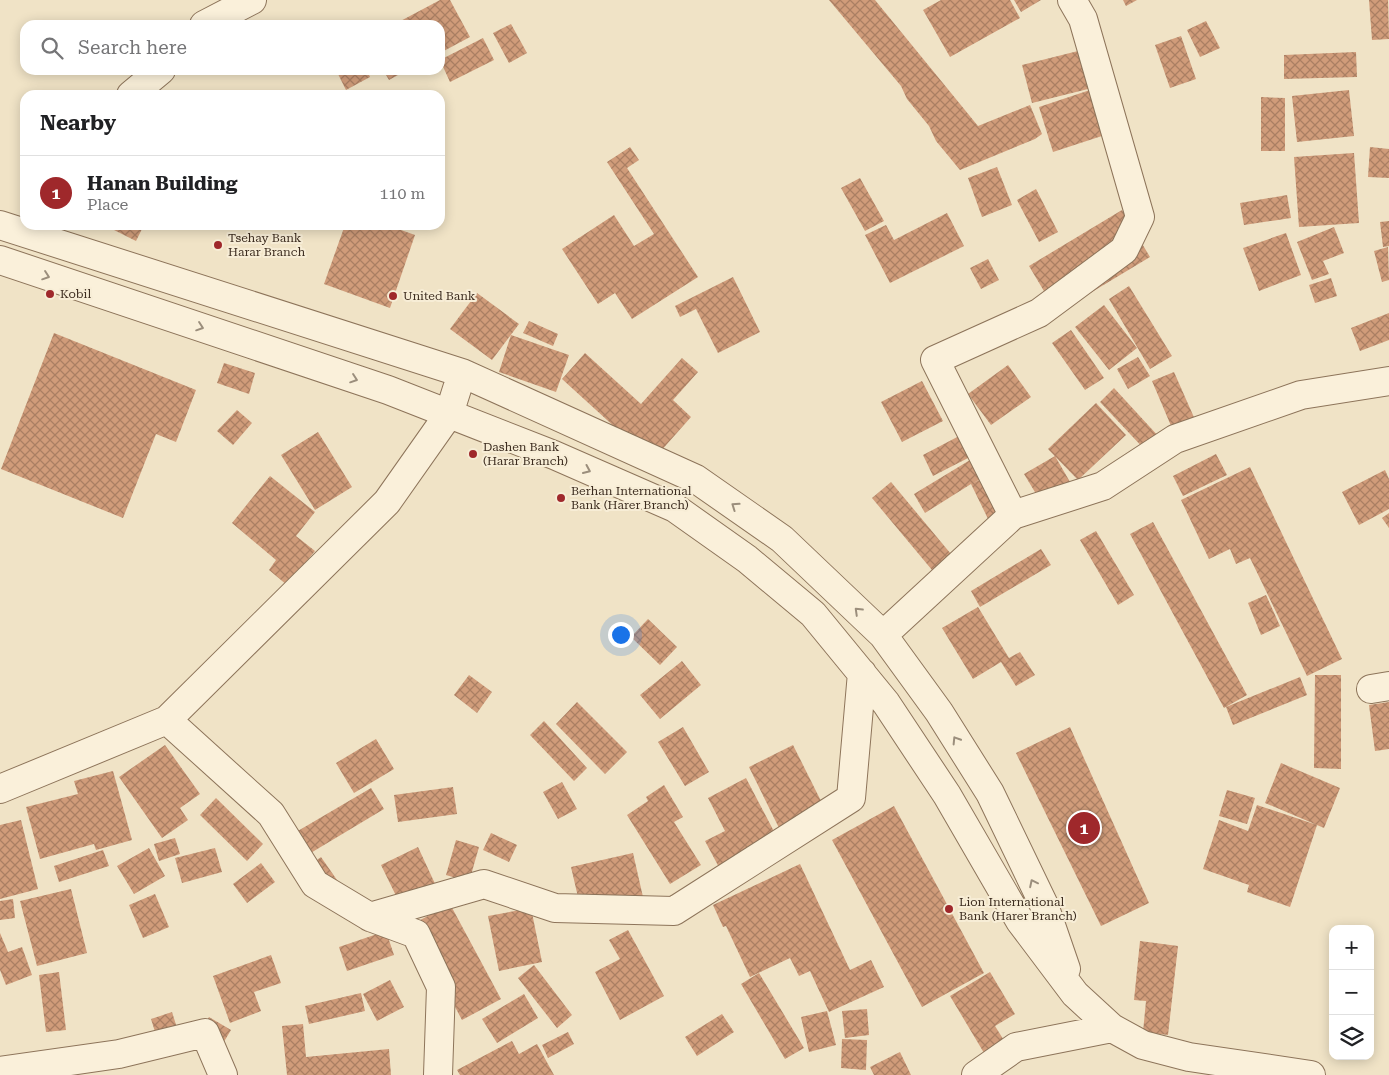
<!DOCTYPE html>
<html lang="en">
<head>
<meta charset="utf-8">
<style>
  :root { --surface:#fff; --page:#f2f2f2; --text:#202124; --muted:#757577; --line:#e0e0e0; --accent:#9f282b }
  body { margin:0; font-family:"Roboto Serif",serif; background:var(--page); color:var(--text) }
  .controls { position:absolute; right:15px; bottom:15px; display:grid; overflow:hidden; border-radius:10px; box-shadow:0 2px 12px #0003 }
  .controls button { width:45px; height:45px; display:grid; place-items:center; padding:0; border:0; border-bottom:1px solid var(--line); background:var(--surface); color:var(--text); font:25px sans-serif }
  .you { position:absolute; left:620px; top:634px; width:18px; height:18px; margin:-12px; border:4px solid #fff; border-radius:50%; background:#1a73e8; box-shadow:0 0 0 8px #1a73e833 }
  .badge { display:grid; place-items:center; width:32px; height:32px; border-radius:50%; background:var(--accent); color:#fff; font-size:16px; font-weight:700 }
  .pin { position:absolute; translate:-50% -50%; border:2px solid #fff; box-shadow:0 1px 5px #0006 }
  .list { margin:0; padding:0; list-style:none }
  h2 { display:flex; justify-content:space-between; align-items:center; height:65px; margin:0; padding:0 20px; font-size:21px }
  h2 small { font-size:16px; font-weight:400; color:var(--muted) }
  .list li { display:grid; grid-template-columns:32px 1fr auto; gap:15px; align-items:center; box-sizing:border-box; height:75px; padding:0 20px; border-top:1px solid var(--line) }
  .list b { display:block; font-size:19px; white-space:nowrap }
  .list p { margin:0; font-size:16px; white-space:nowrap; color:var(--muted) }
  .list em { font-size:16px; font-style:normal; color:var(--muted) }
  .icon { flex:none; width:28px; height:28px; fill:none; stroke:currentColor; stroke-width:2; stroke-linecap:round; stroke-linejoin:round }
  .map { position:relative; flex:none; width:1389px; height:1075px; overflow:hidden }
  .search { position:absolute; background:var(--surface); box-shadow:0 2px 12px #0003; left:20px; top:20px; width:425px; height:55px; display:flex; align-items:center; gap:12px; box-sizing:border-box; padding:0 18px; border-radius:15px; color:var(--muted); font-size:19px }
  .panel { position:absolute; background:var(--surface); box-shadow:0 2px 12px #0003; left:20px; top:90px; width:425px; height:140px; border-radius:15px }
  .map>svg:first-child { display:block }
  .building { fill:url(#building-cross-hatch) }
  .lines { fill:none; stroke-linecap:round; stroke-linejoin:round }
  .minor-casing { stroke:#8d745a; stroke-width:30 }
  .minor { stroke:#faf0da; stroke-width:28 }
  .oneway { stroke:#9b8e7c }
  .poi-dot { fill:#9f282b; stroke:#f7edd6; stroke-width:2 }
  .labels { text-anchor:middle; stroke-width:4; stroke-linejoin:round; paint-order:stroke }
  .poi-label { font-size:12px; fill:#3c2c1f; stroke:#f7edd6; text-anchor:start }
</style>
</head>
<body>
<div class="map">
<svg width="1389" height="1075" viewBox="0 0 1389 1075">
  <defs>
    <pattern id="building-cross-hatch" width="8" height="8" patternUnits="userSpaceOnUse" patternTransform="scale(1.25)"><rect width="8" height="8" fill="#d09c7a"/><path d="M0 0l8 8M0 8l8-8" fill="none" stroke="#aa7f63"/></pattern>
  </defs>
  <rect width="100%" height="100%" fill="#f0e3c6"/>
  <path class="building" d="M440 0H450L470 37 440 53V25H393Z
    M829 0H875L978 126 1030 105 1042 134 1035 139 960 170 936 141 929 126 907 99 901 86Z
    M941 0H1010L1020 18 950 57 923 10Z
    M1014 0H1041L1021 12Z
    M1123 0H1137L1126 6Z
    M1369 0H1388L1389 39 1372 40Z
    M1206 21 1220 48 1200 57 1187 30Z
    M511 24 527 53 509 63 493 33Z
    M1181 36 1196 79 1170 88 1155 45Z
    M483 38 494 60 450 82 440 60Z
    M1086 49 1096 87 1032 103 1022 65Z
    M1356 52 1357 77 1284 79V55Z
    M336 70H367L370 77 346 90Z
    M383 70H407L389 80Z
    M1093 89 1108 134 1053 152 1039 107Z
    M1349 90 1354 136 1297 142 1292 96Z
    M1261 97 1285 98V151H1261Z
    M630 147 639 160 627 168 698 277 632 319 615 293 598 304 562 249 614 215 634 246 654 234 607 162Z
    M1370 147 1389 149V178L1368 177Z
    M1354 153 1359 223 1299 227 1294 157Z
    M997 167 1012 205 982 217 968 178Z
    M860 178 884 221 865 231 841 188Z
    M1036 189 1058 232 1039 242 1017 200Z
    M1287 195 1291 218 1244 225 1240 203Z
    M1122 210 1150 257 1057 313 1029 266Z
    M947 213 964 246 890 283 865 235 886 225 894 240Z
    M1389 221V246L1383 247 1380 222Z
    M104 225H144L136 241Z
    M345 225H387L415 235 390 308 324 284Z
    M1334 227 1344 253 1323 261 1329 274 1312 280 1297 242Z
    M1286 233 1301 275 1259 291 1243 248Z
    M1388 247 1389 280 1382 282 1374 251Z
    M988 259 999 280 981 289 970 268Z
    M733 277 760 332 718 353 696 309 680 317 675 306Z
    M1331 278 1337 296 1315 303 1309 285Z
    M1129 286 1172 356 1150 369 1109 299Z
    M477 293 519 324 492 360 450 329Z
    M1104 305 1137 348 1109 370 1075 327Z
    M1389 313V340L1360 351 1351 328Z
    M529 321 558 334 553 346 523 333Z
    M1071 330 1104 378 1085 390 1052 343Z
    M54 333 196 390 176 442 156 434 123 518 1 469Z
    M511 335 569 355 556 392 499 372Z
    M585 353 641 404 682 358 698 372 673 400 691 417 652 461 562 379Z
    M1138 357 1150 376 1128 389 1117 369Z
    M224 363 255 373 249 394 217 383Z
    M1008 365 1031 397 991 425 968 394Z
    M1174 372 1200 431 1177 440 1152 381Z
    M922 381 943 421 902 442 881 402Z
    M1114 388 1160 438 1146 451 1100 402Z
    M1096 403 1126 435 1078 480 1048 449Z
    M237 410 252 423 233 445 217 431Z
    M318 432 352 487 315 510 281 455Z
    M961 435 972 456 933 476 923 455Z
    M1216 454 1227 475 1183 496 1173 476Z
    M1055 456 1077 494 1047 512 1024 474Z
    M970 460 981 479 973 483 991 475 1012 518 992 527 971 484 925 513 914 494Z
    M1250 467 1342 659 1307 676 1250 558 1236 564 1230 549 1209 559 1181 500Z
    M1385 470 1389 479V509L1359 525 1342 492Z
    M270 476 315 512 296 536 315 551 287 585 269 570 276 560 232 523Z
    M891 482 956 560 937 576 872 498Z
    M1389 513V528L1382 518Z
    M1153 522 1247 695 1224 708 1130 534Z
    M1096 531 1134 595 1118 605 1080 540Z
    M1041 549 1051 565 980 607 971 591Z
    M1266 595 1280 626 1261 635 1248 603Z
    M978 607 1009 658 1020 652 1035 675 1016 686 1001 662 973 679 942 628Z
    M648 619 677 647 660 665 631 637Z
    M682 661 701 685 660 719 640 695Z
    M469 675 492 692 477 713 454 695Z
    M1315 675H1341V769L1314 768Z
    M1300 677 1307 695 1233 725 1226 707Z
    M577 702 627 752 605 774 556 724Z
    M1389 702V749L1375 751 1369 705Z
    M544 721 587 768 574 781 530 735Z
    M683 727 709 772 685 786 658 742Z
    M1070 727 1149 903 1101 926 1016 753Z
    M376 739 394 769 354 793 336 763Z
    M165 745 200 794 180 808 188 820 162 838 119 777Z
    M793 745 825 809 780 830 749 767Z
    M1281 763 1340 788 1324 828 1265 803Z
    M113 771 132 840 96 850 94 844 40 859 26 807 78 794 74 781Z
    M746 778 780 843 722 873 705 841 725 831 708 798Z
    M562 782 577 809 558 819 543 792Z
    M664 785 683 817 674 822 701 865 670 884 627 815 648 801 646 797Z
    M453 787 457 814 398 822 394 795Z
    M371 788 384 809 304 857 291 835Z
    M1227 790 1255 798 1247 824 1219 816Z
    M216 798 263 844 247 861 200 815Z
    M1257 805 1317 825 1290 907 1247 892 1249 885 1203 869 1219 820 1248 831Z
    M894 806 984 973 922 1007 832 840Z
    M21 820 38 889 0 899V825Z
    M491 833 517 845 509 862 483 850Z
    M175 838 180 854 159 861 154 844Z
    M456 840 479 847 469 882 446 875Z
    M418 847 437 888 401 906 381 865Z
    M149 848 165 876 134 894 117 866Z
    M215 848 222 872 182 883 175 858Z
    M103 850 109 866 59 882 54 866Z
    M633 853 643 897 581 910 571 867Z
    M321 857 337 880 321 891 305 869Z
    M261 863 275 882 247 903 233 884Z
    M800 864 850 970 871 960 884 987 829 1012 810 971 799 976 790 958 750 977 726 926 723 927 713 905Z
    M71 889 87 953 37 966 20 901Z
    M155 894 169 927 143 938 129 905Z
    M13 899 15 918 0 920V901Z
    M450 904 501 999 462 1020 411 925Z
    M531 908 542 962 499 971 488 916Z
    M628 930 664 996 620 1020 595 972 620 959 609 940Z
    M386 931 394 955 347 971 339 947Z
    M0 933 8 952 22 947 32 975 6 985 0 970Z
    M1140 941 1178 946 1168 1035 1143 1032 1146 1001 1134 1000Z
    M271 955 281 983 254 992 261 1011 230 1023 213 976Z
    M534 965 572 1015 557 1028 518 978Z
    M59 972 66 1030 46 1032 39 975Z
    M990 972 1015 1014 995 1026 1010 1050 990 1063 950 996Z
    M759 973 804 1048 785 1059 741 984Z
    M390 980 404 1007 377 1021 363 994Z
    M361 993 365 1011 309 1024 305 1006Z
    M524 994 538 1018 497 1043 482 1019Z
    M867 1009 869 1035 845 1038 842 1011Z
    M827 1011 836 1045 809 1052 801 1017Z
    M172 1012 184 1050 163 1057 151 1019Z
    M722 1014 734 1032 697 1056 685 1037Z
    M209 1017 231 1030 216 1055 194 1042Z
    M303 1024 306 1057 389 1049 391 1075H287L282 1026Z
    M568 1032 574 1044 548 1058 542 1045Z
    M842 1039 867 1040 866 1070 841 1068Z
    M512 1041 519 1054 537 1044 554 1075H460L457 1070Z
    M900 1052 911 1075H874L870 1067Z"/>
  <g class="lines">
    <defs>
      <path id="minor" d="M204 25 252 0
        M131 95 161 70
        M0 225 462 373 696 479 782 539 883 635 939 712 990 793 1044 905 1066 969
        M0 260 388 390 554 455 675 508 747 559 813 614 886 703 947 795 1020 921 1075 994 1112 1028 1143 1045 1189 1057 1311 1075
        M1013 515 935 360 1039 313 1124 250 1140 217 1083 19 1072 0
        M883 635 1013 515 1103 486 1175 439 1301 395 1389 381
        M1371 689 1389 686
        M167 720 271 814 315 884 370 917 416 934 441 987 438 1075
        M0 789 167 720 387 502 449 414 462 373
        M370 917 484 884 555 908 674 911 851 798 862 673
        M0 1071 119 1054 205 1033 223 1075
        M976 1075 1016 1047 1112 1028"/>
    </defs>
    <use href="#minor" class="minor-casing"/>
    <use href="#minor" class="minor"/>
  </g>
  <defs><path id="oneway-chevron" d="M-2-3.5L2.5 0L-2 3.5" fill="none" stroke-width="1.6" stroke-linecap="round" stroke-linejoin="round" transform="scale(1.25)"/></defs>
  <g class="oneway">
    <use href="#oneway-chevron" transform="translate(46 276) rotate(19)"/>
    <use href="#oneway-chevron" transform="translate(200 327) rotate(19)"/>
    <use href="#oneway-chevron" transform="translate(354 379) rotate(19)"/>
    <use href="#oneway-chevron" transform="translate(587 470) rotate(24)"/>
    <use href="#oneway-chevron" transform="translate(735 506) rotate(-145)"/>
    <use href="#oneway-chevron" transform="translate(858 611) rotate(-136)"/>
    <use href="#oneway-chevron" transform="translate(956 740) rotate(-122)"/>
    <use href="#oneway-chevron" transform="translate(1033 883) rotate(-116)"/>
  </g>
  <g class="poi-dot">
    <circle cx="218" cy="245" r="5"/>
    <circle cx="50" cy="294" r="5"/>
    <circle cx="393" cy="296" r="5"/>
    <circle cx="473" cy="454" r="5"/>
    <circle cx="561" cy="498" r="5"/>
    <circle cx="949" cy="909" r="5"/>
  </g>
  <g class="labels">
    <g class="poi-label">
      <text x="228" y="242">Tsehay Bank<tspan x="228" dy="14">Harar Branch</tspan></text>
      <text x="60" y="298">Kobil</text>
      <text x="403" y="300">United Bank</text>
      <text x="483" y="451">Dashen Bank<tspan x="483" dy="14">(Harar Branch)</tspan></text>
      <text x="571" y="495">Berhan International<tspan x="571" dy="14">Bank (Harer Branch)</tspan></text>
      <text x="959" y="906">Lion International<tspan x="959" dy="14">Bank (Harer Branch)</tspan></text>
    </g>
  </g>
</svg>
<div class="controls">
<button>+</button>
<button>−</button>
<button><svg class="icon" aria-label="layers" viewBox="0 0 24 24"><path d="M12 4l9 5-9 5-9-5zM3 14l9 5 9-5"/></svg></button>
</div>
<div class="you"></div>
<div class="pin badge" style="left:1084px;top:828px">1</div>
<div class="search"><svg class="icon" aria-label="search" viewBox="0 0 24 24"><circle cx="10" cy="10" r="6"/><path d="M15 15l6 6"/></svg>Search here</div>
<section class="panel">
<h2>Nearby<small></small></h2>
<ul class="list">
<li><span class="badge">1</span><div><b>Hanan Building</b><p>Place</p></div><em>110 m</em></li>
</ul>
</section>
</div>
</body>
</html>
